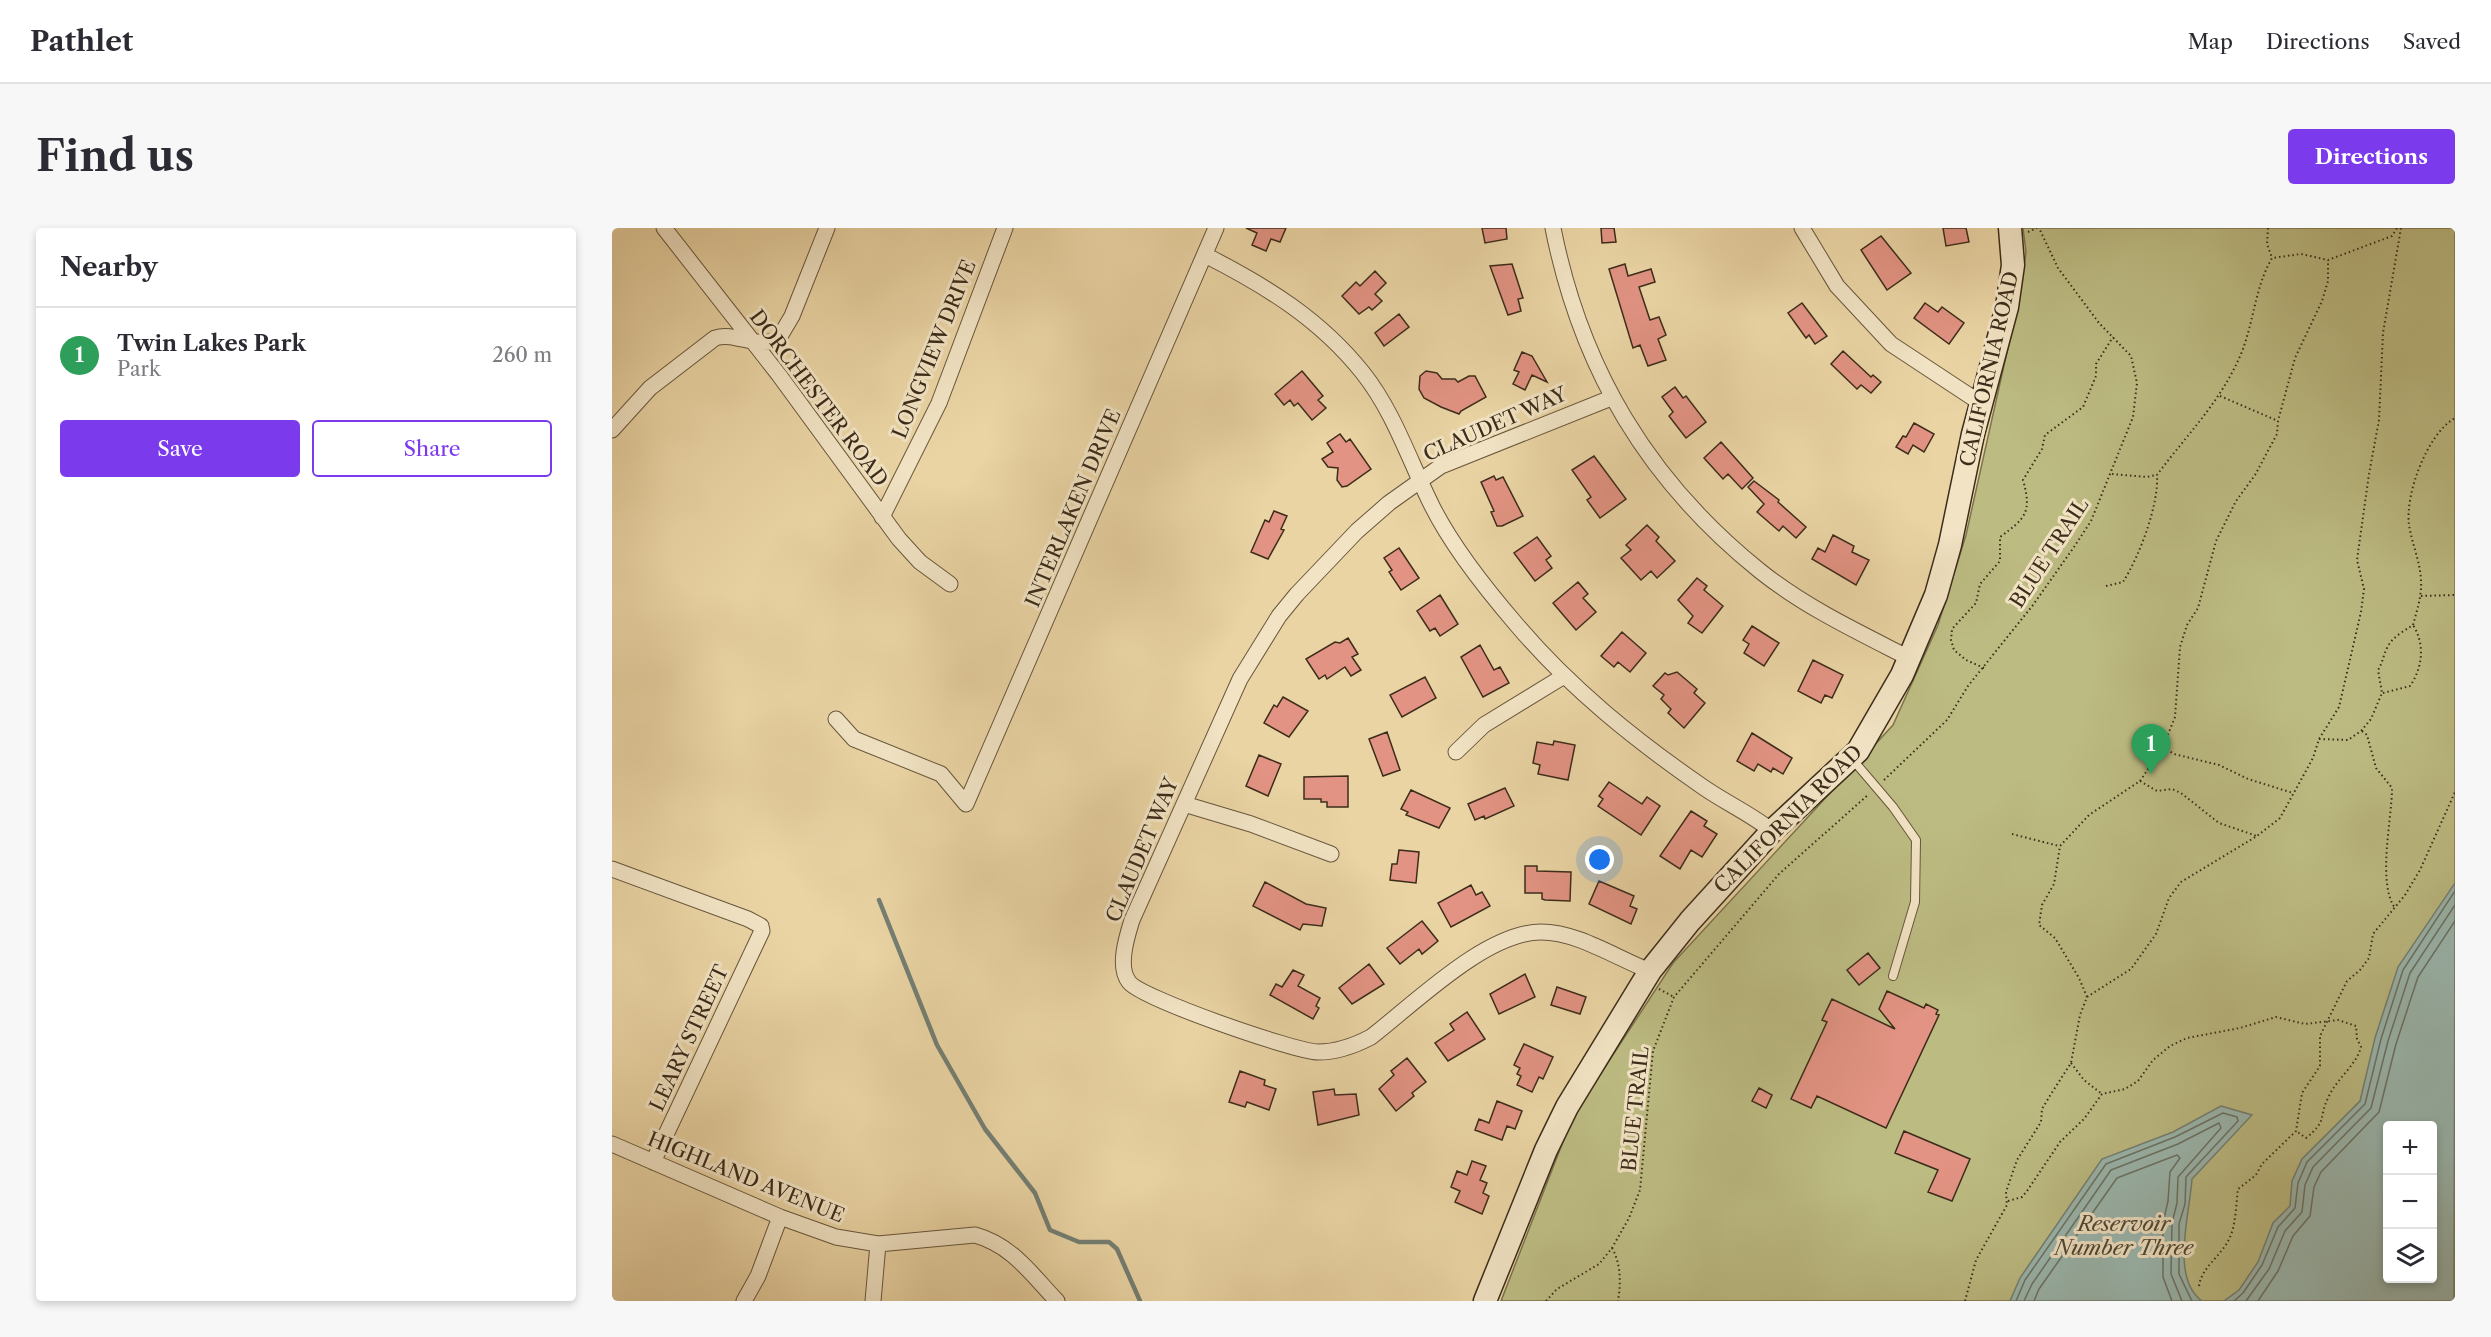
<!DOCTYPE html>
<html lang="en">
<head>
<meta charset="utf-8">
<style>
  :root { --surface:#fff; --page:#f7f7f7; --text:#2b2b33; --muted:#7c7c81; --line:#e1e1e2; --accent:#7c3aed }
  body { margin:0; font-family:"Libre Caslon Text",serif; background:var(--page); color:var(--text) }
  .controls { position:absolute; right:18px; bottom:18px; display:grid; overflow:hidden; border-radius:6px; box-shadow:0 3px 9px #0003 }
  .controls button { width:54px; height:54px; display:grid; place-items:center; padding:0; border:0; border-bottom:2px solid var(--line); background:var(--surface); color:var(--text); font:30px sans-serif }
  .you { position:absolute; left:988px; top:632px; width:21px; height:21px; margin:-15px; border:4px solid #fff; border-radius:50%; background:#1a73e8; box-shadow:0 0 0 9px #1a73e833 }
  .badge { display:grid; place-items:center; width:39px; height:39px; border-radius:50%; background:var(--accent); color:#fff; font-size:20px; font-weight:700 }
  .pin { position:absolute; translate:-50% -50px; filter:drop-shadow(0 2px 3px #0008) }
  .pin::after { content:''; position:absolute; top:32px; width:21px; height:18px; background:inherit; clip-path:polygon(0 0,100% 0,50% 100%) }
  .list { margin:0; padding:0; list-style:none }
  h2 { display:flex; justify-content:space-between; align-items:center; height:78px; margin:0; padding:0 24px; font-size:26px }
  h2 small { font-size:20px; font-weight:400; color:var(--muted) }
  .list li { display:grid; grid-template-columns:39px 1fr auto; gap:18px; align-items:center; box-sizing:border-box; height:96px; padding:0 24px; border-top:2px solid var(--line) }
  .list b { display:block; font-size:22px; white-space:nowrap }
  .list p { margin:0; font-size:20px; white-space:nowrap; color:var(--muted) }
  .list em { font-size:20px; font-style:normal; color:var(--muted) }
  .actions { display:flex; gap:12px; padding:18px 24px }
  .actions a { flex:1; padding:14px 0; border:2px solid var(--accent); border-radius:6px; text-align:center; font-size:21px; color:var(--accent) }
  .actions .main { background:var(--accent); color:#fff }
  .icon { flex:none; width:33px; height:33px; fill:none; stroke:currentColor; stroke-width:2; stroke-linecap:round; stroke-linejoin:round }
  .map { position:relative; flex:none; width:1843px; height:1073px; overflow:hidden; border-radius:6px }
  header { display:flex; align-items:center; gap:36px; box-sizing:border-box; height:84px; padding:0 30px; background:var(--surface); border-bottom:2px solid var(--line) }
  header strong { font-size:28px }
  nav { display:flex; gap:33px; margin-inline-start:auto; font-size:21px }
  .intro { display:flex; align-items:center; justify-content:space-between; box-sizing:border-box; height:144px; padding:0 36px }
  h1 { margin:0; font-size:42px }
  .button { padding:15px 27px; border-radius:6px; background:var(--accent); color:#fff; font-size:21px; font-weight:700 }
  main { display:flex; gap:36px; padding:0 36px }
  aside { flex:1; background:var(--surface); border-radius:6px; box-shadow:0 3px 9px #0003 }
  .map>svg:first-child { display:block }
  .green { fill:#bcbb82; stroke:#7c744e; stroke-width:1.5; fill-rule:evenodd }
  .water { fill:#9ab7af; stroke:#747f73; stroke-width:1.5; fill-rule:evenodd }
  .lines { fill:none; stroke-linecap:round; stroke-linejoin:round }
  .shore { stroke:#6b7264; stroke-width:1.5 }
  .stream { stroke:#747f73; stroke-width:4.5 }
  .building { fill:#e29383; stroke:#3c2c1a; stroke-width:1.5 }
  .lane-casing { stroke:#68563c; stroke-width:10 }
  .street-casing { stroke:#68563c; stroke-width:17 }
  .secondary-casing { stroke:#3c2c1a; stroke-width:25 }
  .path { stroke:#3c2c1a; stroke-width:2; stroke-dasharray:1.5 3; stroke-linecap:butt }
  .lane { stroke:#f1e3c4; stroke-width:8 }
  .street { stroke:#f1e3c4; stroke-width:15 }
  .secondary { stroke:#f1e3c4; stroke-width:22 }
  .labels { text-anchor:middle; stroke-width:6; stroke-linejoin:round; paint-order:stroke }
  .street-label { font-size:20px; fill:#3c2c1a; stroke:#f1e3c4 }
  .water-label { font-size:21px; font-style:italic; fill:#4f4838; stroke:#f1e3c4 }
</style>
</head>
<body>
<header>
<strong>Pathlet</strong>
<nav><a>Map</a><a>Directions</a><a>Saved</a></nav>
</header>
<div class="intro"><h1>Find us</h1><a class="button">Directions</a></div>
<main>
<aside>
<h2>Nearby<small></small></h2>
<ul class="list">
<li><span class="badge" style="background:#2e9e5b">1</span><div><b>Twin Lakes Park</b><p>Park</p></div><em>260 m</em></li>
</ul>
<div class="actions"><a class="main">Save</a><a>Share</a></div>
</aside>
<div class="map">
<svg width="1843" height="1073" viewBox="0 0 1843 1073">
  <rect width="100%" height="100%" fill="#ead4a4"/>
  <filter id="stains"><feTurbulence type="fractalNoise" baseFrequency=".00333" numOctaves="4"/><feColorMatrix values="0 0 0 0 .2 0 0 0 0 .09 0 0 0 0 .02 0 0 0 .5 -.17"/></filter>
  <radialGradient id="worn" r=".72"><stop offset=".6" stop-color="#630" stop-opacity="0"/><stop offset="1" stop-color="#630" stop-opacity=".3"/></radialGradient>
  <path class="green" d="M1411 0H1843V1073H889L961 888 1061 735 1281 497 1326 397 1354 307 1408 66 1414 24ZM1776 898H1820V1050H1776Z"/>
  <path class="water" d="M1843 655 1842 1073H1612L1627 1062 1646 1034 1661 995 1678 978 1680 953 1690 931 1748 873 1763 810 1786 739ZM1776 898H1820V1050H1776Z
    M1609 878 1640 887 1580 951C1578 985 1558 1050 1590 1073H1398L1408 1050 1490 931 1561 904Z"/>
  <g class="lines">
    <path class="shore" d="M1404 1073 1413 1052 1494 936 1563 909 1611 885 1625 889 1626 893 1574 949 1573 976 1567 996V1046L1580 1073
      M1412 1073 1420 1056 1499 942 1566 916 1607 895 1609 900 1566 949 1565 975 1560 995 1559 1046 1570 1073
      M1422 1073 1427 1061 1505 950 1565 927 1568 930 1558 944 1556 973 1551 995V1049L1560 1073
      M1622 1073 1631 1065 1650 1037 1666 999 1683 980 1686 955 1695 934 1753 876 1769 811 1791 742 1843 663
      M1634 1073 1657 1041 1673 1003 1690 984 1693 957 1701 939 1759 880 1776 813 1798 745 1843 677
      M1646 1073 1666 1043 1681 1008 1698 988 1702 959 1709 944 1767 884 1784 816 1806 749 1843 693"/>
    <path class="stream" d="M267 672 325 817 373 901 423 965 438 1002 467 1014H497L505 1021 528 1073"/>
  </g>
  <path class="building" d="M634 0H674L668 14 659 11 654 23 640 17 645 5Z
    M870 0H894L895 11 873 15Z
    M989 0H1002L1004 14 990 15Z
    M1331 0H1354L1357 14 1334 18Z
    M1269 8 1299 45 1275 62 1249 22Z
    M900 36 911 70 906 71 909 83 896 87 878 38Z
    M1013 36 1016 48 1039 41 1043 54 1027 59 1038 92 1047 89 1054 107 1046 111 1054 132 1036 138 1028 117 1021 120 997 41Z
    M763 43 774 55 763 66 770 73 760 82 757 79 747 86 730 68 744 54 748 58Z
    M1190 75 1215 108 1203 116 1197 107 1194 110 1176 85Z
    M1313 75 1326 84 1330 79 1352 95 1337 116 1302 90Z
    M787 86 797 99 772 118 763 105Z
    M1231 123 1259 149 1261 147 1269 154 1259 165 1249 157 1245 161 1219 136Z
    M910 124 920 128 935 154 920 147 913 162 901 156 907 144 902 142Z
    M690 143 711 168 706 172 714 180 700 192 686 175 682 178 678 172 672 177 663 166Z
    M814 143 825 145 830 151H843L846 154 857 148H863L874 169 849 183 847 186 829 179 812 170 807 161 808 148Z
    M1063 159 1071 170 1074 168 1094 194 1074 210 1057 188 1061 184 1050 169Z
    M1302 195 1322 206 1312 224 1301 217 1296 226 1284 219 1291 208 1294 209Z
    M728 206 734 214 738 211 759 241 735 258 730 259 725 252 726 240 716 239 710 231 721 224 715 215Z
    M1109 214 1141 250 1130 261 1116 246 1111 251 1092 230Z
    M982 228 1014 271 988 290 975 272 979 269 960 242Z
    M882 248 884 252 891 249 911 288 890 298H885L879 284 882 283 869 254Z
    M1142 253 1167 272 1166 274 1194 299 1184 310 1171 298 1167 303 1145 284 1152 276 1136 259Z
    M662 283 675 288 669 301 672 302 656 331 639 324 653 292 657 294Z
    M1035 297 1047 309 1044 313 1063 333 1045 350 1039 343 1029 352 1009 330 1019 322 1014 317Z
    M1221 307 1242 318 1240 324 1257 332 1244 357 1200 331 1206 320 1213 324Z
    M925 309 939 328 934 332 940 340 923 353 902 325Z
    M787 320 807 350 789 362 777 344 780 342 772 330Z
    M1085 350 1095 358 1092 362 1111 378 1090 405 1076 395 1081 388 1066 372Z
    M966 354 976 366 971 370 984 384 964 402 941 375Z
    M828 367 846 396 828 408 823 400 818 403 805 383Z
    M1140 398 1167 415 1152 438 1132 425 1137 416 1131 412Z
    M1010 404 1034 425 1018 444 1006 434 1002 439 989 428Z
    M736 410 746 426 740 429 749 442 739 448 733 439 715 451 713 447 707 451 694 431 723 414 728 415Z
    M868 417 882 442 888 439 897 455 871 469 849 429Z
    M1201 432 1231 447 1220 470 1213 467 1209 475 1186 463Z
    M1065 444 1085 461 1082 465 1093 475 1072 500 1056 485 1059 481 1049 471 1052 467 1041 458 1053 445 1056 447Z
    M813 449 824 470 790 489 778 467Z
    M671 469 696 483 677 509 652 495 662 477 665 479Z
    M775 504 788 542 771 548 757 511Z
    M1140 505 1180 530 1171 546 1161 540 1159 544 1146 536 1142 543 1125 533Z
    M942 513 963 517 956 552 926 546 928 537 921 535 925 514 941 517Z
    M647 527 669 536 656 568 634 558Z
    M736 548V579H715V574H709V571H692V549Z
    M997 554 1030 576 1035 569 1048 578 1029 607 986 578 991 571 987 568Z
    M893 560 902 578 873 591 872 588 863 592 856 576Z
    M799 562 838 580 827 600 794 587 796 584 789 581Z
    M1079 583 1095 593 1092 598 1105 606 1090 629 1079 622 1068 641 1048 628Z
    M787 622 807 624 804 655 778 652 780 636H785Z
    M913 638H925V643L959 644 958 673 933 672 930 671V665H913Z
    M987 653 1022 668 1018 678 1025 681 1019 696 977 676Z
    M653 654 694 676 714 680 710 698 691 696 688 702 641 678Z
    M859 657 864 667 870 664 878 678 839 699 826 675Z
    M810 693 826 713 810 726 807 721 788 736 775 720Z
    M1256 725 1268 740 1247 757 1235 742Z
    M757 736 772 756 740 776 727 760Z
    M681 742 692 747 686 758 708 770 704 778 707 780 701 791 658 767 664 756 670 759Z
    M913 746 923 769 887 786 878 766Z
    M945 759 974 769 968 786 939 777Z
    M1275 763 1312 780 1314 776 1326 782 1324 786 1327 787 1274 900 1205 868 1199 880 1179 871 1215 794 1210 792 1220 771 1283 801 1267 781Z
    M855 784 873 811 836 833 823 815 842 802 838 796Z
    M912 816 941 829 931 851 927 849 920 864 905 857 909 848 905 846 908 840 902 837Z
    M795 830 814 854 800 865 802 868 784 883 767 861 782 847 779 843Z
    M628 843 653 852 652 857 664 861 657 882 635 874 633 879 617 874Z
    M1147 860 1160 867 1154 880 1140 873Z
    M722 861 723 867 744 866 747 887 706 897 701 864Z
    M885 873 910 883 903 901 895 898 890 912 863 902 867 891 877 895Z
    M1292 903 1358 931 1340 973 1316 964 1326 942 1283 925Z
    M860 933 874 938 868 952 875 955 871 965 877 968 870 986 843 974 848 963 839 959 845 943 855 947Z"/>
  <g class="lines">
    <defs>
      <path id="lane" d="M1241 532 1281 579 1304 612 1303 674 1281 748"/>
      <path id="street" d="M52 0 167 147 287 311 308 334 338 356
        M941 0C969 141 1036 253 1148 343 1193 379 1246 404 1297 430
        M1190 0 1225 58 1279 116 1370 176
        M593 27C654 58 708 91 751 145 782 184 798 234 820 278 841 320 873 360 904 396 958 460 1023 512 1091 559 1114 575 1139 586 1160 603
        M999 170 829 238 777 275 745 303 685 366 667 388 628 451 520 692C515 708 505 739 517 754 528 770 684 824 706 824 726 824 742 818 759 809 802 776 874 704 929 704 966 704 1004 730 1038 743
        M0 202 38 160 103 110C124 103 148 123 167 110L180 88 215 0
        M270 289 327 175 393 0
        M224 491 242 511 329 546 354 576 604 0
        M844 524 872 497 952 448
        M572 576 639 596 719 626
        M0 641 136 691 149 698 150 703 41 934
        M0 916 168 989 224 1009 266 1016 363 1007C400 1017 420 1047 445 1073
        M132 1073 146 1048 168 989
        M261 1073 266 1016"/>
      <path id="secondary" d="M873 1073 934 922 955 879 1038 743 1078 693 1160 603 1246 523 1290 447 1324 367 1338 317 1361 206 1395 79 1401 37 1398 0"/>
    </defs>
    <use href="#lane" class="lane-casing"/>
    <use href="#street" class="street-casing"/>
    <use href="#secondary" class="secondary-casing"/>
    <path class="path" d="M1656 0 1655 16 1660 30
      M1416 4 1425 0
      M1608 168 1666 193
      M1500 246 1535 249 1544 247
      M1494 358 1511 354C1527 329 1547 277 1545 247 1576 205 1608 175 1629 126 1642 94 1643 59 1660 30L1689 26 1716 32 1780 8 1785 0
      M1809 368 1843 367
      M1372 440 1354 432 1342 422 1339 412 1340 401 1364 375 1368 356 1388 333V309C1414 290 1420 284 1411 252L1430 221 1433 207 1471 179 1484 148V136L1501 109
      M1771 465 1798 458C1811 439 1813 416 1801 397
      M1750 503 1755 507 1764 540 1780 560C1780 591 1765 655 1783 680
      M1707 511 1736 512 1749 503 1759 491 1770 465 1766 442C1771 434 1771 428 1775 420 1780 409 1792 403 1801 397 1805 382 1810 368 1809 352 1808 333 1800 316 1797 297 1793 266 1815 206 1843 190
      M1551 519 1562 526 1607 537 1636 551 1681 565
      M1272 552 1335 492 1356 458 1421 377 1462 319 1479 293 1521 189 1525 155 1519 128 1487 95 1446 40 1427 0
      M1528 553 1545 563 1560 561 1569 565 1607 595 1645 608
      M1400 606 1447 618
      M1047 761 1062 769
      M1475 769 1467 750 1443 710 1427 697 1430 677 1442 656 1448 618 1477 587 1528 553 1551 519 1563 489 1568 419 1575 397 1586 380 1604 313 1624 273 1643 247 1665 206 1666 193 1683 130 1710 73 1716 53V32
      M1459 835 1472 852 1490 866
      M1396 973 1410 969 1415 963 1448 914 1472 891 1490 866 1513 861 1526 853 1541 832 1558 818 1575 810 1628 800 1664 789 1693 796 1726 792 1744 798 1745 811 1749 819C1744 838 1724 851 1716 870 1706 891 1716 892 1694 910L1684 903
      M1000 1020C1009 1036 1009 1055 1006 1073
      M1587 1058C1590 1038 1610 1028 1618 1009 1624 996 1624 976 1626 961L1644 947 1650 936 1684 903 1690 865 1708 838V808L1735 753 1748 742 1757 730 1761 706 1793 667 1808 642 1843 564
      M934 1073 945 1061 987 1036 1000 1020 1017 990 1028 962 1041 823 1062 769 1167 646 1257 566
      M1353 1073 1364 1032 1395 977 1394 964 1405 932 1429 894 1430 881 1439 866 1459 835 1468 787 1475 769 1519 741 1544 706 1557 670 1569 654 1645 608 1668 590 1701 530 1707 511 1727 479 1749 384 1752 361 1745 332 1757 246 1767 192 1771 105 1789 0"/>
    <use href="#lane" class="lane"/>
    <use href="#street" class="street"/>
    <use href="#secondary" class="secondary"/>
  </g>
  <g class="labels">
    <g class="street-label">
      <text transform="translate(322 121) rotate(-68)" y="7">LONGVIEW DRIVE</text>
      <text transform="translate(1377 141) rotate(-77)" y="7">CALIFORNIA ROAD</text>
      <text transform="translate(207 170) rotate(53)" y="7">DORCHESTER ROAD</text>
      <text transform="translate(883 196) rotate(-24)" y="7">CLAUDET WAY</text>
      <text transform="translate(461 280) rotate(-67)" y="7">INTERLAKEN DRIVE</text>
      <text transform="translate(1437 325) rotate(-57)" y="7">BLUE TRAIL</text>
      <text transform="translate(1176 591) rotate(-45)" y="7">CALIFORNIA ROAD</text>
      <text transform="translate(530 622) rotate(-67)" y="7">CLAUDET WAY</text>
      <text transform="translate(77 810) rotate(-65)" y="7">LEARY STREET</text>
      <text transform="translate(1023 881) rotate(-84)" y="7">BLUE TRAIL</text>
      <text transform="translate(134 949) rotate(22)" y="7">HIGHLAND AVENUE</text>
    </g>
    <g class="water-label">
      <text x="1512" y="1003">Reservoir<tspan x="1512" dy="24">Number Three</tspan></text>
    </g>
  </g>
  <rect width="100%" height="100%" filter="url(#stains)"/>
  <rect width="100%" height="100%" fill="url(#worn)"/>
</svg>
<div class="controls">
<button>+</button>
<button>−</button>
<button><svg class="icon" aria-label="layers" viewBox="0 0 24 24"><path d="M12 4l9 5-9 5-9-5zM3 14l9 5 9-5"/></svg></button>
</div>
<div class="you"></div>
<div class="pin badge" style="left:1539px;top:546px;background:#2e9e5b">1</div>
</div>
</main>
</body>
</html>
